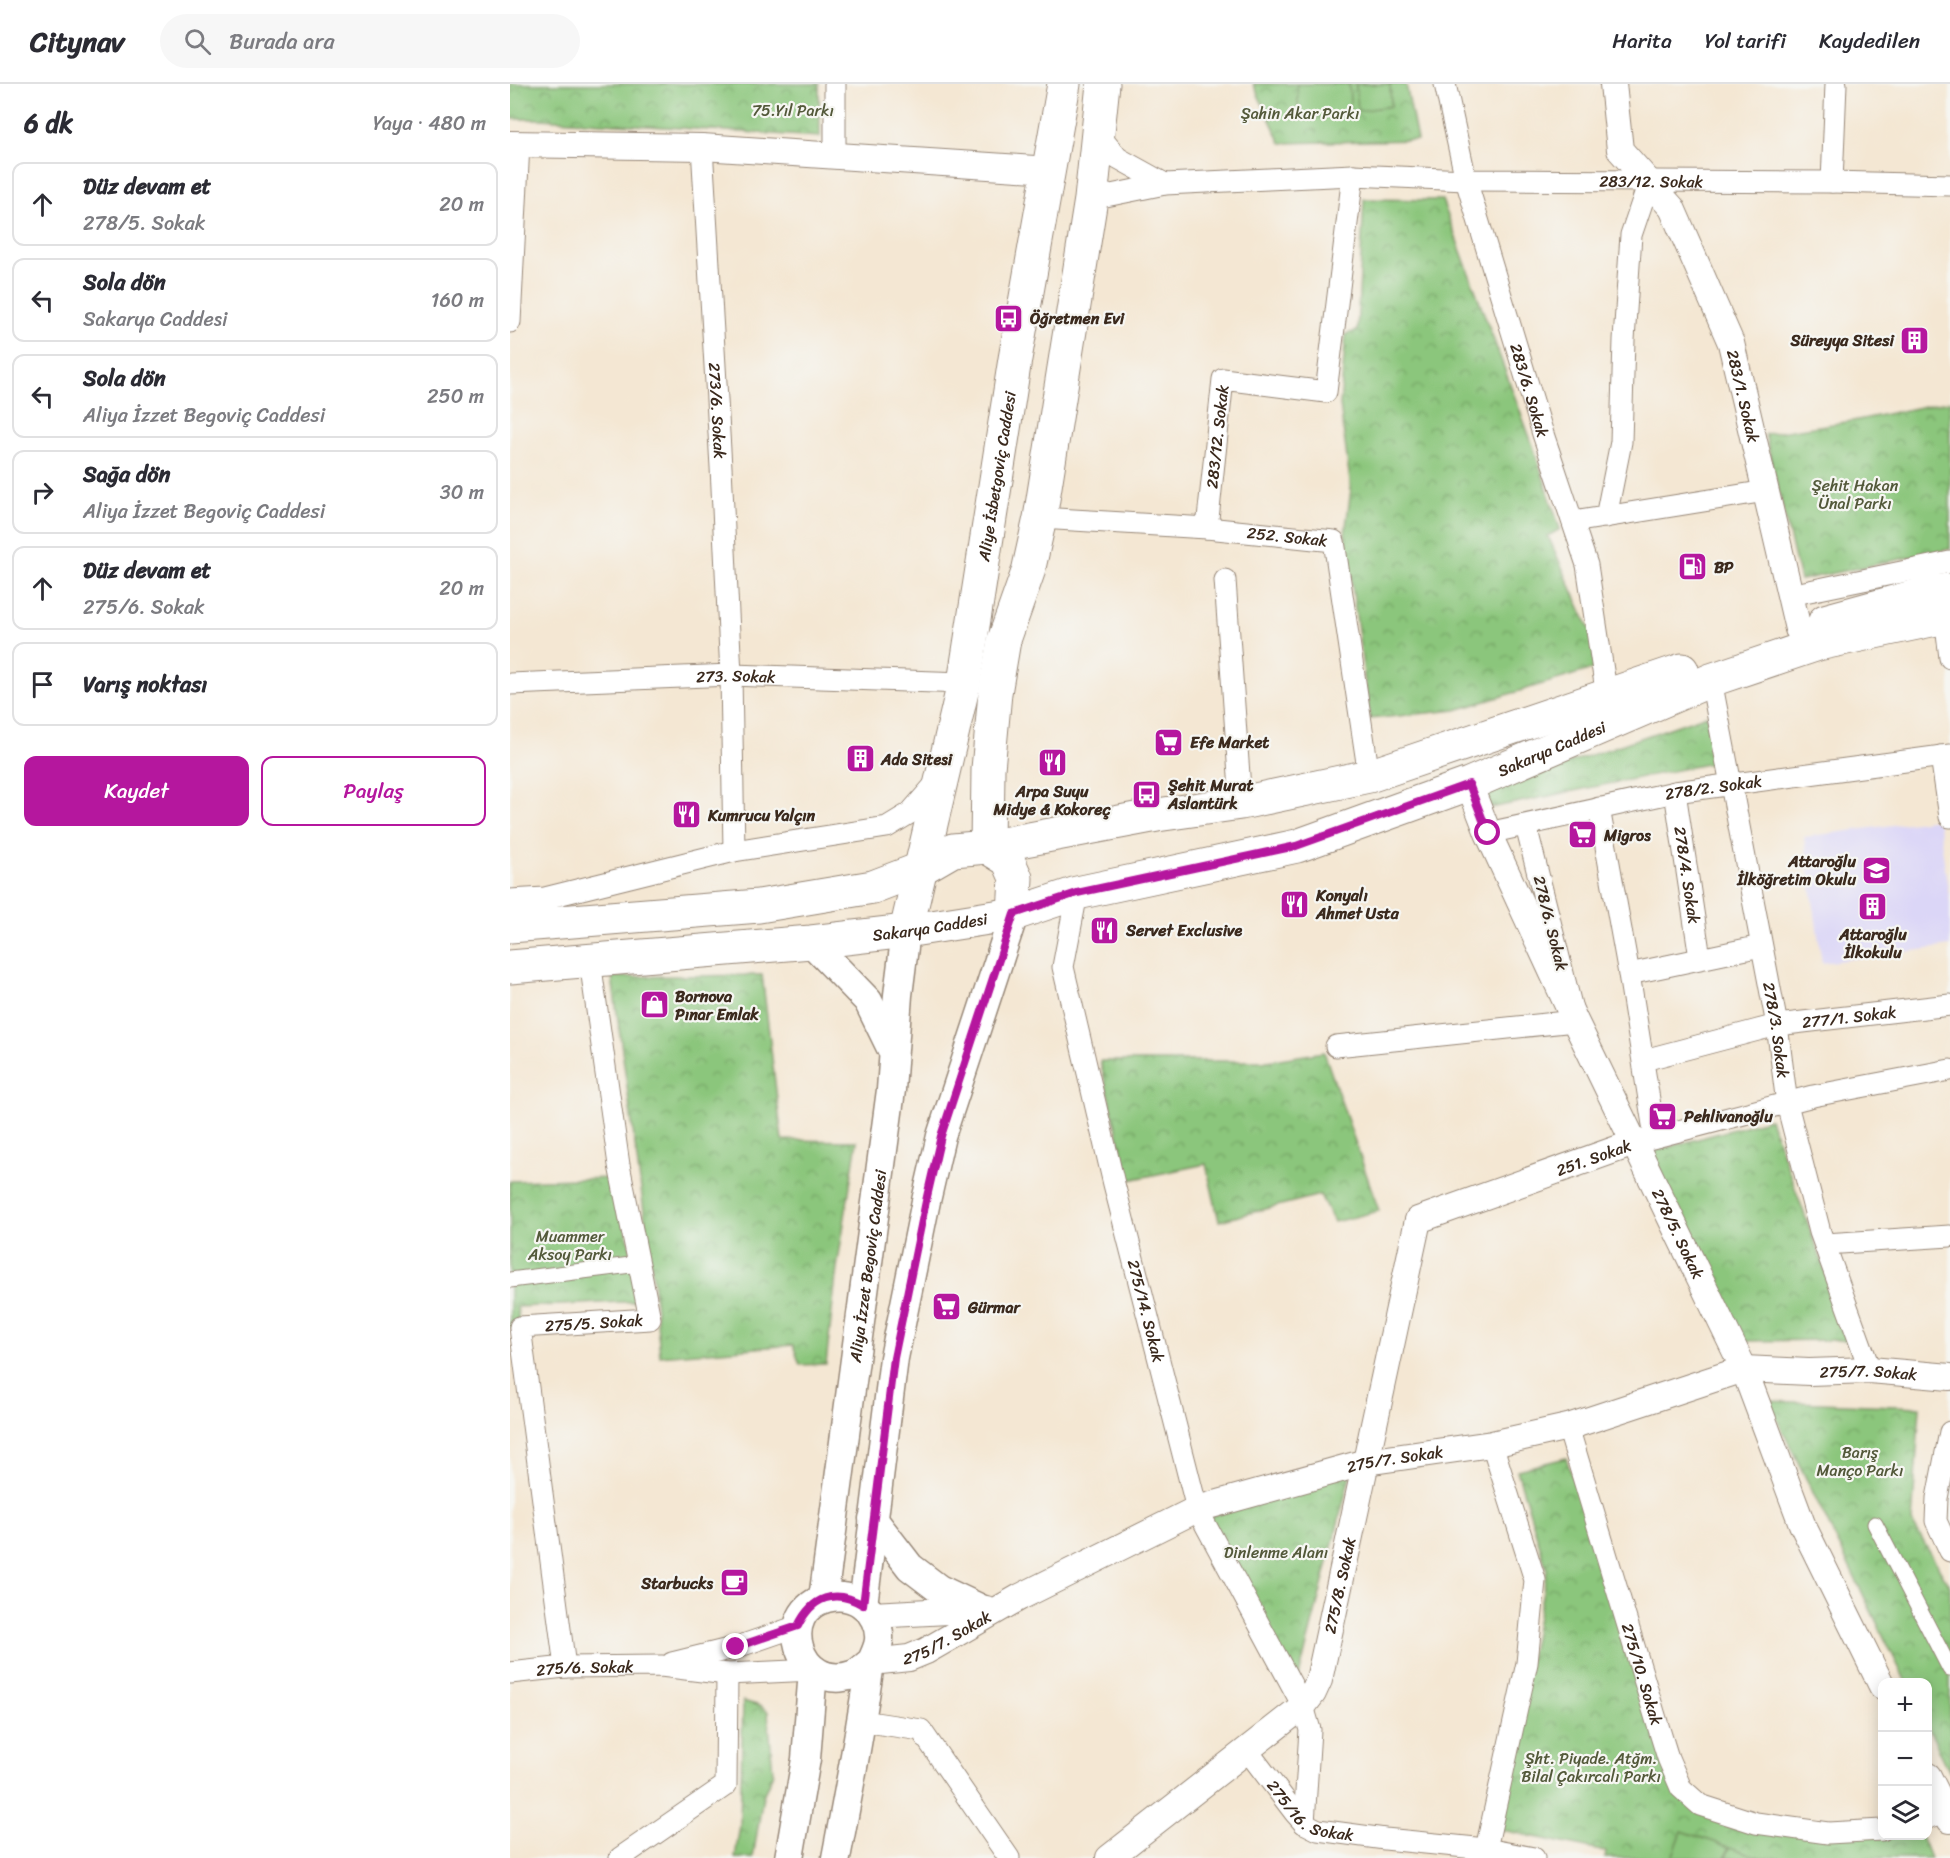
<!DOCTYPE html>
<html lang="tr">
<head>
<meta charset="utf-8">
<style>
  :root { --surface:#fff; --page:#f7f7f7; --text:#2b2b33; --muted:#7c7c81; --line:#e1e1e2; --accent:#b5179e }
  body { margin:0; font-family:Sriracha,sans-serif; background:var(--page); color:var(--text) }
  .controls { position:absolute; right:18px; bottom:18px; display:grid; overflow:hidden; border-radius:12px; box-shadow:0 3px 15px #0003 }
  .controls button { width:54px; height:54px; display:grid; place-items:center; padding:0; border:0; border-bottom:2px solid var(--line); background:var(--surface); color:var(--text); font:30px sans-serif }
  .stop { position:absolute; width:18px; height:18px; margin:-14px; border:4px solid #b5179e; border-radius:50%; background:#fff }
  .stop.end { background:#b5179e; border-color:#fff; box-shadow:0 2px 6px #0008 }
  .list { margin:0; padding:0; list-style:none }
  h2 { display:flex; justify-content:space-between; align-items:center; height:78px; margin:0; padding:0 24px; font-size:26px }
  h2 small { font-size:20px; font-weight:400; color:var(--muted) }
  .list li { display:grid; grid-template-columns:39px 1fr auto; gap:18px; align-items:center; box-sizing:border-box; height:84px; margin:0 12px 12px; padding:0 12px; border:2px solid var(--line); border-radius:12px }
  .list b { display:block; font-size:22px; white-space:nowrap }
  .list p { margin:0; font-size:20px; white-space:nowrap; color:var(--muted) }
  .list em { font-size:20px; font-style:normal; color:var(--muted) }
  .actions { display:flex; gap:12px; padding:18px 24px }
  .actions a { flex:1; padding:14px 0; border:2px solid var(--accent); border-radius:12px; text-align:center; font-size:21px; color:var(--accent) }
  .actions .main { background:var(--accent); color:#fff }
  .icon { flex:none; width:33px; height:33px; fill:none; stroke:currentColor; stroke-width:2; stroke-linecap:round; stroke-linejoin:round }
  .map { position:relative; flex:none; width:1440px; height:1774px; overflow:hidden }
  header { display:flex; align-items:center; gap:36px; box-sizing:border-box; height:84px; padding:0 30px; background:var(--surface); border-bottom:2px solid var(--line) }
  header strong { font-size:28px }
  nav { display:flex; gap:33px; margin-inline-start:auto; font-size:21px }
  .search { width:420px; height:54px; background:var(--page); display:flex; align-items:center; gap:15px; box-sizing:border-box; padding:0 21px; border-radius:33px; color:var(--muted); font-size:22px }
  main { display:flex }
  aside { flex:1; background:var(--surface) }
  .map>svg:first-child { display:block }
  .built { fill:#dbd6f7 }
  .park { fill:url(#park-crowns); stroke:#63784c; stroke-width:1.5 }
  .garden { fill:#8bc67b; stroke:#63784c; stroke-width:1.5 }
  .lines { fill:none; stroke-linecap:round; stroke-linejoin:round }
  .pedestrian-casing { stroke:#988878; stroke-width:17 }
  .minor-casing { stroke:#988878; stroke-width:23 }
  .tertiary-casing { stroke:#988878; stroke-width:28 }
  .secondary-casing { stroke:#988878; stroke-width:31 }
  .primary-casing { stroke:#988878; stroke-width:35 }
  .pedestrian { stroke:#fff; stroke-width:15 }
  .minor { stroke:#fff; stroke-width:21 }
  .tertiary { stroke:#fff; stroke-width:26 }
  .secondary { stroke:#fff; stroke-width:28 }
  .primary { stroke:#fff; stroke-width:33 }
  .route { stroke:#b5179e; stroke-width:8 }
  .labels { text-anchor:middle; stroke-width:4.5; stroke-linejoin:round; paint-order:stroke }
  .park-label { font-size:16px; fill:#53593a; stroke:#f6f6f2 }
  .street-label { font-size:16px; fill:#3b2a1e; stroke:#f6f6f2 }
  .poi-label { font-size:16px; font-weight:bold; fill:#3b2a1e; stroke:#f6f6f2; text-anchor:start }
</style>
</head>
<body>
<header>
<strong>Citynav</strong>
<div class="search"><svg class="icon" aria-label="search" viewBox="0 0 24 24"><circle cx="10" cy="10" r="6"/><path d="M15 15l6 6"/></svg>Burada ara</div>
<nav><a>Harita</a><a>Yol tarifi</a><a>Kaydedilen</a></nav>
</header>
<main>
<aside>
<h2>6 dk<small>Yaya · 480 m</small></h2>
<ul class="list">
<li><svg class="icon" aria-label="ahead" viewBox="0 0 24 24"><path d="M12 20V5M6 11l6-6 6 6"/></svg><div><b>Düz devam et</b><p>278/5. Sokak</p></div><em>20 m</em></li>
<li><svg class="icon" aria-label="left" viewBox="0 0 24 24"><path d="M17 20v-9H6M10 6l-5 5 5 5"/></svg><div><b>Sola dön</b><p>Sakarya Caddesi</p></div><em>160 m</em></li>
<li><svg class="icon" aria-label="left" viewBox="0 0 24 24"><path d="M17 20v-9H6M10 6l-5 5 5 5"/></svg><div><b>Sola dön</b><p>Aliya İzzet Begoviç Caddesi</p></div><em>250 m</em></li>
<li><svg class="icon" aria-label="right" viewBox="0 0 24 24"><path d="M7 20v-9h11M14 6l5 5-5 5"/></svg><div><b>Sağa dön</b><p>Aliya İzzet Begoviç Caddesi</p></div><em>30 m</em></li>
<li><svg class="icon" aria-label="ahead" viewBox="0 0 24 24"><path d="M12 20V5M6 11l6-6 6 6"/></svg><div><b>Düz devam et</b><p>275/6. Sokak</p></div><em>20 m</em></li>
<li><svg class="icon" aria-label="arrive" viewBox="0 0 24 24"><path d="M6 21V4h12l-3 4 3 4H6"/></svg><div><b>Varış noktası</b></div></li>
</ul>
<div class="actions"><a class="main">Kaydet</a><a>Paylaş</a></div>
</aside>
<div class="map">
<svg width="1440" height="1774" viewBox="0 0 1440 1774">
  <defs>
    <pattern id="park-crowns" width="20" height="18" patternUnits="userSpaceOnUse" patternTransform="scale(1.5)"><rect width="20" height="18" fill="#8bc67b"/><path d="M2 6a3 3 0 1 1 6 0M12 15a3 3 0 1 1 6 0" fill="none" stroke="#73a164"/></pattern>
  </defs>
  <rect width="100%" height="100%" fill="#f6f6f2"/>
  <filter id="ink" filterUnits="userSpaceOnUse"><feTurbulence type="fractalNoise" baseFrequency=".0167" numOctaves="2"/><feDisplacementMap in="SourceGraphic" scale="12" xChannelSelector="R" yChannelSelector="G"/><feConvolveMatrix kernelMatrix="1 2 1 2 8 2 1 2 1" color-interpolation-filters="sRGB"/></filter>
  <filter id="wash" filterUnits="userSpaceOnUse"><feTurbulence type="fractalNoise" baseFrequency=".008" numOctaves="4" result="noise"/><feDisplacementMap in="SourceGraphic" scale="24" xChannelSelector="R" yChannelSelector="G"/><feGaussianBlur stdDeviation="1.35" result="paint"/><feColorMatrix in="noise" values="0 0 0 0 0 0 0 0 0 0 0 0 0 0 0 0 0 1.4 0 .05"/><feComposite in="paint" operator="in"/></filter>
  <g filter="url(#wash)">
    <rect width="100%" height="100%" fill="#f4e7d3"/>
    <path class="built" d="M1428 735 1440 819V862L1312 879 1294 753Z"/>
    <path class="park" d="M0 0H309L310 53 30 35H0Z
      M743 0H896L907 56 771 59Z
      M854 115 932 116 1023 362 1050 445 1038 452 1080 546 1093 582 946 626 860 635 835 450 841 405 830 321 836 250 847 247Z
      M1440 317V465L1290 496 1255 350 1343 337Z
      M1197 631 1202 679 970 726 966 711Z
      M252 891 272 1056 347 1057 327 1184 316 1280 290 1281 283 1261 150 1272 143 1193 102 893Z
      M814 968 869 1127 824 1138 810 1111 709 1137 696 1080 619 1096 590 977H757Z
      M1260 1035 1340 1256 1232 1257 1134 1070Z
      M104 1094 133 1217 7 1223 10 1243 0 1244V1097Z
      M1258 1317 1410 1323 1402 1438 1440 1503V1689L1418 1643V1598H1396Z
      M1056 1374 1170 1699 1191 1726 1372 1752H1411L1420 1774H1095L1096 1768 987 1745 1037 1486 1007 1386Z
      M841 1388 784 1612 688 1436Z
      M233 1617 250 1622 258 1628 263 1689 253 1712 243 1774H225L230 1741Z"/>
    <path class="garden" d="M787 0H839L841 32 789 35Z
      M846 0H880L881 22 848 27Z
      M1172 1747 1219 1763 1215 1774H1162Z
      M1220 1763 1251 1774H1216Z"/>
  </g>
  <g filter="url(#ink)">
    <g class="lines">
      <defs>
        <path id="pedestrian" d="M0 1196 129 1180
          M1365 1440 1440 1585"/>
        <g id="minor">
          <path d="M325 0V72"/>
          <path id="s1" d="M935 0 956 96 1033 350 1077 481 1097 613"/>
          <path d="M588 50 608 74 655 100"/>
          <path id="s2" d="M192 63 211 383 221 591 224 767"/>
          <path d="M1322 98 1326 0"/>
          <path id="s3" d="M581 115 655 100 843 91 956 96 1322 98 1440 101"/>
          <path d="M0 238 9 60"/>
          <path d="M1096 433 1111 358 1114 256 1121 151 1139 98"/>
          <path id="s4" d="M530 434 697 444 824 457 859 692"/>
          <path d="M1063 438 1256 407"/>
          <path id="s5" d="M697 444 713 295 816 308 843 91"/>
          <path d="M715 496 731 719"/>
          <path d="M1280 511 1440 478"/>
          <path d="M1435 532 1440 574"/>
          <path id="s6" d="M1201 596 1267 941 1277 1020 1310 1148 1360 1286"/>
          <path id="s7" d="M0 600 221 591 454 599"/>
          <path d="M1431 672 1440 733"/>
          <path id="s8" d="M1165 708 1190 874"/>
          <path d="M1089 724 1119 890 1145 1053"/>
          <path id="s9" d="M978 749 1165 708 1440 671"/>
          <path id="s10" d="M567 809 553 883 604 1100 687 1425 793 1622 800 1646 794 1739"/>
          <path d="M0 816 35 814 224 767 377 743 400 729 427 698"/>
          <path d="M1119 890 1251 862"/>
          <path d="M826 962 1065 937 1016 742"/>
          <path id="s11" d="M1134 976 1267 941 1440 921"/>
          <path d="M1134 1056 1303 1012 1440 986"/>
          <path d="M1315 1160 1440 1152"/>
          <path id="s12" d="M1058 1343 1149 1645 1158 1674 1171 1704 1190 1721 1246 1739 1318 1749 1372 1746"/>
          <path d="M1440 1348 1427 1414 1426 1437 1440 1467"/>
          <path d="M162 1579 227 1563 288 1542"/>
          <path id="s13" d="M55 1583 10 1243 140 1235 109 1081 80 877"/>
          <path id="s14" d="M0 1589 55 1583 151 1582 217 1590 303 1586"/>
          <path d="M352 1637 411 1646 499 1774"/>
          <path id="s15" d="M737 1666 785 1729 794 1739 808 1746 875 1755 976 1765 1024 1774"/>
          <path d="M1418 1734 1435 1728"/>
          <path d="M976 1765 1017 1579 1025 1496 982 1360"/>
          <path d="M110 1774 216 1701 217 1590"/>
        </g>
        <g id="tertiary">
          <path id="s16" d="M1103 0 1110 66 1162 124 1221 259 1288 545"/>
          <path d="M0 60 192 63 540 86"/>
          <path id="s17" d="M959 700 978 749 1065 937 1234 1285 1292 1440 1372 1602"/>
          <path d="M362 1531 476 1525"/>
          <path id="s18" d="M361 1578 399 1574 416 1567 510 1513 687 1425 856 1378 982 1360 1058 1343 1234 1285 1299 1288 1360 1286 1440 1293"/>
          <path d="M1418 1692 1440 1736"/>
          <path id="s19" d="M599 1774 793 1622 803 1609 809 1596 908 1136 1124 1059"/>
        </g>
        <g id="secondary">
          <path d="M301 858 358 917 383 968"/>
          <path d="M363 1435 400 1483 429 1505 471 1525"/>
          <path id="s20" d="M313 1515 381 1006 388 911 396 847"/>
          <path d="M353 1521 384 1274 416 1117 431 1052 504 830"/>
          <path d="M279 1774 296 1675 303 1586"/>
          <path d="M326 1774C338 1711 350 1649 359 1586 361 1575 368 1567 369 1556 370 1542 363 1528 352 1520 342 1513 329 1511 317 1514 264 1527 288 1609 342 1591 349 1589 355 1582 361 1578"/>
        </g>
        <g id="primary">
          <path d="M1315 537 1421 508 1440 506"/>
          <path d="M477 763 478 685 485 609 494 556 518 488 530 434 581 115 593 0"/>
          <path d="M477 763 498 776 506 794 504 830"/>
          <path d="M0 842 249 822 363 803 410 785 443 766 477 763 647 731 731 719 859 692 1172 586"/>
          <path id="s21" d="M396 847 454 599 505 275 554 0"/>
          <path id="s22" d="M0 883 301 858 396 847 504 830 567 809 787 762 959 700 1201 596 1308 560 1440 532"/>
        </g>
      </defs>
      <use href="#pedestrian" class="pedestrian-casing"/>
      <use href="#minor" class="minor-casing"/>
      <use href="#tertiary" class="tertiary-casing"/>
      <use href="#secondary" class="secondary-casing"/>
      <use href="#primary" class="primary-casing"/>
      <use href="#pedestrian" class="pedestrian"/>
      <use href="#minor" class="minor"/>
      <use href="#tertiary" class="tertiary"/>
      <use href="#secondary" class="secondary"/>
      <use href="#primary" class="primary"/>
    </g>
  </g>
  <g class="lines" filter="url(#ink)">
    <path class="route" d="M226 1563 288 1542C302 1513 325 1504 353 1521L384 1274 416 1117 431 1052 504 830 567 809 786 762 959 700 978 749"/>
  </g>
  <defs>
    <symbol id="bus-square" viewBox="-11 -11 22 22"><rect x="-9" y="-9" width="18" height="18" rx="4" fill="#b5179e" stroke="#f6f6f2"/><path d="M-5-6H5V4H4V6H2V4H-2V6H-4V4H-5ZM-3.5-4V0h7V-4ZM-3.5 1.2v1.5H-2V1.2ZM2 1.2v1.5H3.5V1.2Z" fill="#fff"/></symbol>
    <symbol id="building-square" viewBox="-11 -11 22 22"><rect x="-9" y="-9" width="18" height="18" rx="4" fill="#b5179e" stroke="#f6f6f2"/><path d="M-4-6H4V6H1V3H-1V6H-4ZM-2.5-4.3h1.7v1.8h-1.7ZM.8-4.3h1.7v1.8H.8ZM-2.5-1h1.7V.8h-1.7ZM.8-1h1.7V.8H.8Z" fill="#fff"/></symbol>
    <symbol id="fuel-square" viewBox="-11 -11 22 22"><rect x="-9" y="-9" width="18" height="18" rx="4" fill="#b5179e" stroke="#f6f6f2"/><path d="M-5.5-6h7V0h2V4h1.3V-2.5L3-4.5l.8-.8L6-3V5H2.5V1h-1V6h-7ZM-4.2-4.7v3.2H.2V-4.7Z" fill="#fff"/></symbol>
    <symbol id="supermarket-square" viewBox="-11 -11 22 22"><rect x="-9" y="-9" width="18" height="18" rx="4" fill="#b5179e" stroke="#f6f6f2"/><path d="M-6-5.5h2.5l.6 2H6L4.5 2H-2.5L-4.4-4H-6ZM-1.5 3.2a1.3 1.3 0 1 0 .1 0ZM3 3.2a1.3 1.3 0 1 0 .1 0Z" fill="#fff"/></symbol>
    <symbol id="restaurant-square" viewBox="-11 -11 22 22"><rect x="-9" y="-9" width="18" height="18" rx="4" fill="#b5179e" stroke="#f6f6f2"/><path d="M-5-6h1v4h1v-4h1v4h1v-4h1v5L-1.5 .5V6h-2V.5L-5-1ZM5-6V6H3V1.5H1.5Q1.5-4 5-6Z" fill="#fff"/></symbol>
    <symbol id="school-square" viewBox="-11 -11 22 22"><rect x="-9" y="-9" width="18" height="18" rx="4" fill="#b5179e" stroke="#f6f6f2"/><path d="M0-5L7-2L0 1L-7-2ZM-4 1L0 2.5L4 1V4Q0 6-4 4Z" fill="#fff"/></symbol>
    <symbol id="shop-square" viewBox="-11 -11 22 22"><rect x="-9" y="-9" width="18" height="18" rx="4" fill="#b5179e" stroke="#f6f6f2"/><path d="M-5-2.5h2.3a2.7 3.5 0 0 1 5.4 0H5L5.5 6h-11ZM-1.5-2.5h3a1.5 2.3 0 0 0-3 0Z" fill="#fff"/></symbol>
    <symbol id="cafe-square" viewBox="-11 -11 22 22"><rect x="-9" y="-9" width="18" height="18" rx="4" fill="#b5179e" stroke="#f6f6f2"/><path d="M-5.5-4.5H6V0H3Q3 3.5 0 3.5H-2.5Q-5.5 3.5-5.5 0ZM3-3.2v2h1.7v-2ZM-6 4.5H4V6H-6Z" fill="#fff"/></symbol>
  </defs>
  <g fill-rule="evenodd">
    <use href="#bus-square" x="482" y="218" width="33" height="33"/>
    <use href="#building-square" x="1388" y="240" width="33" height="33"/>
    <use href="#fuel-square" x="1166" y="466" width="33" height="33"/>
    <use href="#supermarket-square" x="642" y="642" width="33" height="33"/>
    <use href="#building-square" x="334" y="658" width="33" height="33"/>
    <use href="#restaurant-square" x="526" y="662" width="33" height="33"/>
    <use href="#bus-square" x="620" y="694" width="33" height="33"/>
    <use href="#restaurant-square" x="160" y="714" width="33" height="33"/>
    <use href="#supermarket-square" x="1056" y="734" width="33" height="33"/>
    <use href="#school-square" x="1350" y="770" width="33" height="33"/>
    <use href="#restaurant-square" x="768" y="804" width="33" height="33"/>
    <use href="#building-square" x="1346" y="806" width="33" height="33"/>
    <use href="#restaurant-square" x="578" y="830" width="33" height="33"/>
    <use href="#shop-square" x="128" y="904" width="33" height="33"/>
    <use href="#supermarket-square" x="1136" y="1016" width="33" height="33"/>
    <use href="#supermarket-square" x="420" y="1206" width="33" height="33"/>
    <use href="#cafe-square" x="208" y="1482" width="33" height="33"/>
  </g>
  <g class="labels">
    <g class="park-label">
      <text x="283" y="32">75.Yıl Parkı</text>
      <text x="790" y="35">Şahin Akar Parkı</text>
      <text x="1345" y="407">Şehit Hakan<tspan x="1345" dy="18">Ünal Parkı</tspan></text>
      <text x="60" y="1158">Muammer<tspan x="60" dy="18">Aksoy Parkı</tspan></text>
      <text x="1350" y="1374">Barış<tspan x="1350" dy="18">Manço Parkı</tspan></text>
      <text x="766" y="1474">Dinlenme Alanı</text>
      <text x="1081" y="1680">Şht. Piyade. Atğm.<tspan x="1081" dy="18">Bilal Çakırcalı Parkı</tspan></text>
    </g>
    <g class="street-label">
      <text dy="6" stroke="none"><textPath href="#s3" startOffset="562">283/12. Sokak</textPath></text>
      <text dy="6" stroke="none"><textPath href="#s1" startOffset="318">283/6. Sokak</textPath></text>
      <text dy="6" stroke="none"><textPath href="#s16" startOffset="346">283/1. Sokak</textPath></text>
      <text dy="6" stroke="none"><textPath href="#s2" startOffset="264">273/6. Sokak</textPath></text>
      <text dy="6" stroke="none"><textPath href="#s5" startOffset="92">283/12. Sokak</textPath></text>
      <text dy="6" stroke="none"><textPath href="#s21" startOffset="464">Aliye İsbetgoviç Caddesi</textPath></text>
      <text dy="6" stroke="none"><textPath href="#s4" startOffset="248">252. Sokak</textPath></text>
      <text dy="6" stroke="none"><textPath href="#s7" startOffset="226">273. Sokak</textPath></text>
      <text dy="6" stroke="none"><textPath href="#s22" startOffset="1071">Sakarya Caddesi</textPath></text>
      <text dy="6" stroke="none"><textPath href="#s9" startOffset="230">278/2. Sokak</textPath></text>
      <text dy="6" stroke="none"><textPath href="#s8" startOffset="84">278/4. Sokak</textPath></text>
      <text transform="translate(1041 839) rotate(76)" y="6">278/6. Sokak</text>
      <text dy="6" stroke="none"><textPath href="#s22" startOffset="422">Sakarya Caddesi</textPath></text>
      <text dy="6" stroke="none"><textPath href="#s11" startOffset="210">277/1. Sokak</textPath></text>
      <text dy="6" stroke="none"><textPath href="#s6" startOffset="356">278/3. Sokak</textPath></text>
      <text dy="6" stroke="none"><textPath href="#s19" startOffset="934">251. Sokak</textPath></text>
      <text dy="6" stroke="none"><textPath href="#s17" startOffset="496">278/5. Sokak</textPath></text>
      <text dy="6" stroke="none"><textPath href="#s20" startOffset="336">Aliya İzzet Begoviç Caddesi</textPath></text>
      <text dy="6" stroke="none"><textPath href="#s10" startOffset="429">275/14. Sokak</textPath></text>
      <text dy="6" stroke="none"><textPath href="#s13" startOffset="417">275/5. Sokak</textPath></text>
      <text dy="6" stroke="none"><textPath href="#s18" startOffset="1053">275/7. Sokak</textPath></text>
      <text dy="6" stroke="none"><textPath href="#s18" startOffset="567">275/7. Sokak</textPath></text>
      <text dy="6" stroke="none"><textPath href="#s19" startOffset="374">275/8. Sokak</textPath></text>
      <text dy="6" stroke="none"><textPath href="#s18" startOffset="81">275/7. Sokak</textPath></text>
      <text dy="6" stroke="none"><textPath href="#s14" startOffset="75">275/6. Sokak</textPath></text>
      <text dy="6" stroke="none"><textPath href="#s12" startOffset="258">275/10. Sokak</textPath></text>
      <text dy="6" stroke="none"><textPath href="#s15" startOffset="92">275/16. Sokak</textPath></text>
    </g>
    <g class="poi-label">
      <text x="520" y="240">Öğretmen Evi</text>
      <text x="1384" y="262" text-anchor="end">Süreyya Sitesi</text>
      <text x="1204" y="489">BP</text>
      <text x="680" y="664">Efe Market</text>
      <text x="371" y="681">Ada Sitesi</text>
      <text x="658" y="707">Şehit Murat<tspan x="658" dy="18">Aslantürk</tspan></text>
      <text x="542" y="713" text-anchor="middle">Arpa Suyu<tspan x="542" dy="18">Midye &amp; Kokoreç</tspan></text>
      <text x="198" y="737">Kumrucu Yalçın</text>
      <text x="1094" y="757">Migros</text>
      <text x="1346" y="783" text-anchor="end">Attaroğlu<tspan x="1346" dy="18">İlköğretim Okulu</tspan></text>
      <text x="806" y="817">Konyalı<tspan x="806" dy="18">Ahmet Usta</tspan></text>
      <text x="616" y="852">Servet Exclusive</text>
      <text x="1363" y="856" text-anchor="middle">Attaroğlu<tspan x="1363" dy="18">İlkokulu</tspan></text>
      <text x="165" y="918">Bornova<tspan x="165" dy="18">Pınar Emlak</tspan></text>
      <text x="1174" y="1038">Pehlivanoğlu</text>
      <text x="458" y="1229">Gürmar</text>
      <text x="203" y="1505" text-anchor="end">Starbucks</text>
    </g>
  </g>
</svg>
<div class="controls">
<button>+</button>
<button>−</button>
<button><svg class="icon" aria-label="layers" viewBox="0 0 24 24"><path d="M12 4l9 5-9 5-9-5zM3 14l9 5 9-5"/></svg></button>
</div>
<div class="stop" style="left:978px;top:749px"></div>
<div class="stop end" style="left:226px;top:1563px"></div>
</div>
</main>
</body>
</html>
